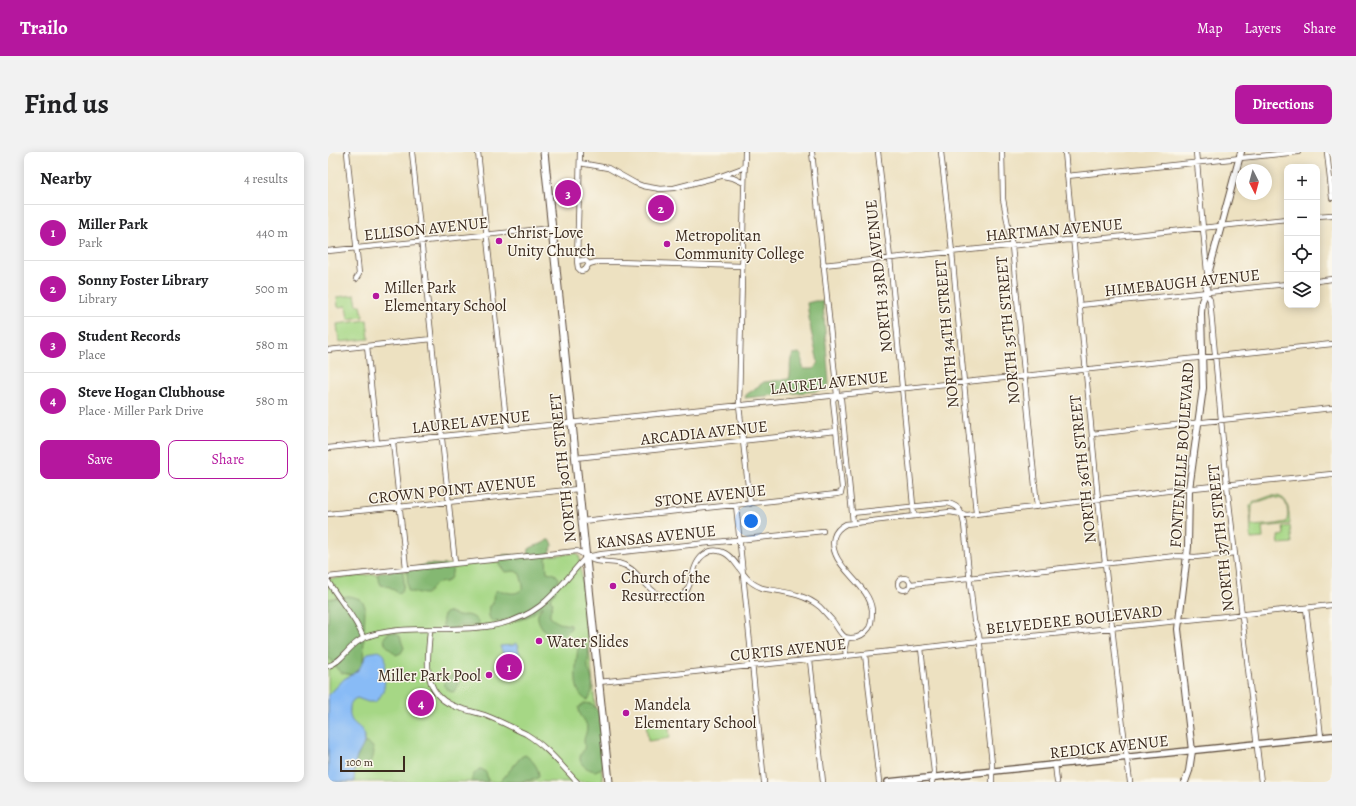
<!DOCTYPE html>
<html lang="en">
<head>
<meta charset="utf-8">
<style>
  :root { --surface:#fff; --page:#f2f2f2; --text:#202124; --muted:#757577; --line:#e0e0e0; --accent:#b5179e }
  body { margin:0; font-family:Alegreya,serif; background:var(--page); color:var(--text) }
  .controls { position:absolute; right:12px; top:12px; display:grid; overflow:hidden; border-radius:8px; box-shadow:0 2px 10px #0003 }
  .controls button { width:36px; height:36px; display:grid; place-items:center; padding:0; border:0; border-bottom:1px solid var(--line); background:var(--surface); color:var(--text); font:20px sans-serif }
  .compass { position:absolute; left:908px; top:12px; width:36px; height:36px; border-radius:50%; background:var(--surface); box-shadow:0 2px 10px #0003; rotate:174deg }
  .scale { position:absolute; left:12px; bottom:10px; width:65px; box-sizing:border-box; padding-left:4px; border:2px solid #3b2a1e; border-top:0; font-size:11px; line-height:14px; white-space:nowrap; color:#3b2a1e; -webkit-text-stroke:3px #fbf7ec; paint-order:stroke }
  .you { position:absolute; left:423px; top:369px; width:14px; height:14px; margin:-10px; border:3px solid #fff; border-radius:50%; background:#1a73e8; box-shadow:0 0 0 6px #1a73e833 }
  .badge { display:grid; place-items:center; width:26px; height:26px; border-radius:50%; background:var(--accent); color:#fff; font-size:13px; font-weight:700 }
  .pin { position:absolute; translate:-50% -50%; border:2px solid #fff; box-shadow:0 1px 4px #0006 }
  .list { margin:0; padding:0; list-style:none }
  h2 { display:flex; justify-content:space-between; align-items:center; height:52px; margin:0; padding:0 16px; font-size:17px }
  h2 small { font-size:13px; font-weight:400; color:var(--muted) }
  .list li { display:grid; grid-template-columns:26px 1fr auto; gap:12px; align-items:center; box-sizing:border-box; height:56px; padding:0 16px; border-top:1px solid var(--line) }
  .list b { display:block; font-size:15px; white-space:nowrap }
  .list p { margin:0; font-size:13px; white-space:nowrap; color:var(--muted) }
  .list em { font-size:13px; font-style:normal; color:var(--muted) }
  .actions { display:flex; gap:8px; padding:12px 16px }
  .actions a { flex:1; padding:9px 0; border:1px solid var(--accent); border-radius:8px; text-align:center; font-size:14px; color:var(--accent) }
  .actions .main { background:var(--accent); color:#fff }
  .icon { flex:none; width:22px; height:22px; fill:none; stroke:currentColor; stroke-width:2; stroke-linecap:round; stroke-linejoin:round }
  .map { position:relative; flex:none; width:1004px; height:630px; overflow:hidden; border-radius:8px }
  header { display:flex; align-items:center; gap:24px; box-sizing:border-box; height:56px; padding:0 20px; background:var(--accent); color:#fff }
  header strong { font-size:19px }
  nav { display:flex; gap:22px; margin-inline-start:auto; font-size:14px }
  .intro { display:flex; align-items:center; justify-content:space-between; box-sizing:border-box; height:96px; padding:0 24px }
  h1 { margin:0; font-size:28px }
  .button { padding:10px 18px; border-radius:8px; background:var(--accent); color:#fff; font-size:14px; font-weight:700 }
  main { display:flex; gap:24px; padding:0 24px }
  aside { flex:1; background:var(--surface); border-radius:8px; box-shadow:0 2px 10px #0003 }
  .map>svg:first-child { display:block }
  .green { fill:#a6d785; stroke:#708052; fill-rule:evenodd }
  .forest { fill:#84b872; stroke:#607148 }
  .water { fill:#88bbf6; stroke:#62728a }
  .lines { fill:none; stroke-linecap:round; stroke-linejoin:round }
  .minor-casing { stroke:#564536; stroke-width:6 }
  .tertiary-casing { stroke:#564536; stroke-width:8 }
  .secondary-casing { stroke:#564536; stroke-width:8 }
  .trunk-casing { stroke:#564536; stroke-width:9 }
  .minor { stroke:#fff; stroke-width:4.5 }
  .tertiary { stroke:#fff; stroke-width:5.5 }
  .secondary { stroke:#fff; stroke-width:6 }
  .trunk { stroke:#fff; stroke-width:7 }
  .poi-dot { fill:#b5179e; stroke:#fbf7ec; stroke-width:1.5 }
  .labels { text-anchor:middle; stroke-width:3; stroke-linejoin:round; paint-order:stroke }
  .street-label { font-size:16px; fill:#3b2a1e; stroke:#fbf7ec }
  .poi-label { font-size:16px; fill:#3b2a1e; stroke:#fbf7ec; text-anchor:start }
</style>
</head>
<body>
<header>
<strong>Trailo</strong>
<nav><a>Map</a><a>Layers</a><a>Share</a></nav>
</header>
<div class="intro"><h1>Find us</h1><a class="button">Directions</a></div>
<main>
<aside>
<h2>Nearby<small>4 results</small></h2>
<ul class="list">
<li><span class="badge">1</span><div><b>Miller Park</b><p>Park</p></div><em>440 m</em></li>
<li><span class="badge">2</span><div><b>Sonny Foster Library</b><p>Library</p></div><em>500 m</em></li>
<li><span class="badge">3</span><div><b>Student Records</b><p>Place</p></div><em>580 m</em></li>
<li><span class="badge">4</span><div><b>Steve Hogan Clubhouse</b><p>Place · Miller Park Drive</p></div><em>580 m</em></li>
</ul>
<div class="actions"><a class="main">Save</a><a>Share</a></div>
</aside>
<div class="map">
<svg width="1004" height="630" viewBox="0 0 1004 630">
  <rect width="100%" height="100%" fill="#fbf7ec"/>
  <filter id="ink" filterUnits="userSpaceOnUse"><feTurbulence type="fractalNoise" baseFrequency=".025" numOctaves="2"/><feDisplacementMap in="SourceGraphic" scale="8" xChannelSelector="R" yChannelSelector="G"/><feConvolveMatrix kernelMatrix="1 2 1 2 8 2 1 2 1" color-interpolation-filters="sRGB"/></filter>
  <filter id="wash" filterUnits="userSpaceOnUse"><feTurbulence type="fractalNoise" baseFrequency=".012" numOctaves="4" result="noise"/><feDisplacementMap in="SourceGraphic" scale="16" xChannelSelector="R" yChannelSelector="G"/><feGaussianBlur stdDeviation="0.9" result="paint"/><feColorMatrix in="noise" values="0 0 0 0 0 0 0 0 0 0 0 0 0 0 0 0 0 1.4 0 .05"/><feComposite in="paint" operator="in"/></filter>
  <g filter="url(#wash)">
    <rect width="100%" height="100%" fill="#ede1c1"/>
    <path class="green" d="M27 143 29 153H33L35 165 20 167 18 154 10 155 9 145Z
      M39 168 41 187 11 190 9 172Z
      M942 344C962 342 960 357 962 372L934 375 935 386 923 387 922 354 926 350ZM945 345C948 346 952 346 955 348 960 351 961 365 958 370L949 372 924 374 923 372 924 354 927 351Z
      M962 374 964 391 951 392 950 384 956 383 955 375Z
      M249 401 252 406 275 630H0V427Z
      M340 568 342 586 320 589 318 570Z"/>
    <path class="forest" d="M487 149H494L495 152 501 232 499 238 417 246 418 243 436 230 461 227C464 218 460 210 465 202L471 201 474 203V212L476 217H486L490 210 483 179 479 151Z
      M219 388H221L224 390 225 393 218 407 219 420 227 422 231 426 229 436 222 448 225 450 222 460V465L230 471 243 473V476C239 480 235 484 229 485 220 486 208 471 210 462 211 459 214 456 215 454 208 459 200 466 191 468 187 469 183 468 178 468 175 468 170 470 166 470 160 469 160 458 161 454L165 452C164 423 182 452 195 436V433L192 422 187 419 177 420 171 412 170 407 175 403C181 402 192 404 200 404L201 397C206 393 215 393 219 388Z
      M98 412 124 413C125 420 124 428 117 430 114 431 110 430 107 432 95 448 100 440 82 440L80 438 79 419Z
      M74 418C76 425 78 435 72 441H70L62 435 53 433 49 423 53 420Z
      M20 444C28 445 35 447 37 455L35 511 34 516 25 523 14 521 10 518 0 504V447Z
      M120 460 124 461 130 464C139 462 148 463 151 473L150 474H130L123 478 119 479C113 476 114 466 117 461Z
      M61 480C75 481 71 485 76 496L73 501 68 503 57 492 56 486Z
      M253 492 258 493C263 500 259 507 260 515 260 518 262 521 263 524 265 530 265 544 259 548 242 541 249 508 250 495Z
      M126 523 130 526 131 532 127 539 123 540 115 533 122 524Z
      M257 551 264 552 271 560 276 611 274 616 267 619C261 618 251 613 252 606 252 602 255 600 256 597 257 594 256 591 256 588 257 583 259 580 259 575 258 567 250 564 251 555Z
      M35 591C49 590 48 606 40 612 37 614 33 614 30 614L27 610Z
      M197 603C205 608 211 616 211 625 204 630 182 630 172 630L193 605Z
      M151 617C158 617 160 624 160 630H143L145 623Z"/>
    <path class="water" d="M187 491 191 494 190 496 194 509C182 511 175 505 172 494L186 493Z
      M50 499C61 502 57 511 57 520 57 532 57 542 47 550H40L29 546C24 548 22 551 22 556 20 574 32 571 36 582 39 590 32 598 29 605 26 613 27 622 26 630H0V544L16 527 28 520 31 517 40 501Z"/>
  </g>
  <g filter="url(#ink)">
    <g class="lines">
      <defs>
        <path id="minor" d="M19 0 31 122 28 127
          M84 0 127 411
          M150 0 179 278
          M417 0 411 253 422 352
          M550 0 562 106 586 364
          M613 0 624 100 648 361
          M674 0 675 47 684 94 709 355
          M737 0 770 347 795 575 802 630
          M868 0 879 120
          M999 0 1004 46
          M252 11 280 16 307 31 315 34 332 37 346 36 393 24 417 15
          M395 24 405 26 416 31
          M739 24 970 0
          M989 64 1004 63
          M0 99 223 76
          M249 109 257 108 261 112 257 118 253 119 250 116 249 109 252 0
          M261 112 268 110H290L414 114
          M495 113 740 88 750 89 959 67
          M989 129 1004 127
          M878 140 882 148 899 333 933 630
          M752 153 959 132
          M39 194 49 291
          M0 198 104 187
          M509 243 513 247 525 371
          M764 282 1004 256
          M65 290 78 416
          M0 296 1004 192
          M247 306 508 279
          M408 353 436 630
          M524 361 620 351C633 355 633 359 636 372L646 469 651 483 664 612V630
          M0 362 250 337
          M254 369 509 342 513 341 514 336 505 248 509 243 484 0
          M258 405 274 402 495 379
          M0 425 249 399C255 401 259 406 265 408 279 412 289 407 303 417 316 427 325 447 345 446 369 444 359 413 377 402 381 399 386 398 391 399 405 402 410 417 419 426 423 431 429 434 434 436 454 440 476 441 492 455 496 459 500 464 504 468 508 473 512 482 517 485 519 486 521 486 523 486 531 486 536 483 541 476 544 471 544 465 544 458 541 430 499 414 506 385 508 378 512 375 518 372L622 360 639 363 856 337 1004 322
          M570 432a6 6 0 1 1 12 0a6 6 0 1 1-12 0Z
          M0 429C11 449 27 464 35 485
          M583 432 848 404 867 405 907 401
          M978 456 993 585
          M102 477C101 498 95 525 109 542 121 557 143 558 159 564 172 569 185 576 198 582 218 594 233 613 249 630
          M593 496 606 620 604 630
          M537 502 551 630
          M518 504 517 495 519 486
          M482 508 495 630
          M0 514C17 509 21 489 44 483 98 468 163 491 212 454 230 440 243 421 258 405
          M271 530 593 496 651 489 667 488 1004 453
          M727 612 729 630"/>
        <path id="tertiary" d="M560 630 1004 584"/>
        <path id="secondary" d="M857 630 861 619 864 599 850 477 860 395 861 337 875 236 873 161 874 149 878 140 879 126 913 0"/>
        <path id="trunk" d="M216 0 281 630"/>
      </defs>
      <use href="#minor" class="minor-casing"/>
      <use href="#tertiary" class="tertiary-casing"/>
      <use href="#secondary" class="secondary-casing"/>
      <use href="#trunk" class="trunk-casing"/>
      <use href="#minor" class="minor"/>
      <use href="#tertiary" class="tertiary"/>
      <use href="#secondary" class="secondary"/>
      <use href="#trunk" class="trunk"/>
    </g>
  </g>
  <g class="poi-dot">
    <circle cx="171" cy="89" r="4"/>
    <circle cx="339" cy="92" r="4"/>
    <circle cx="48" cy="144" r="4"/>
    <circle cx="285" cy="434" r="4"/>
    <circle cx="211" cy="489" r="4"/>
    <circle cx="161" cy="523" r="4"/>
    <circle cx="298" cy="561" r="4"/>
  </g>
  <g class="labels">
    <g class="street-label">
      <text transform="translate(98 76) rotate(-6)" y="6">ELLISON AVENUE</text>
      <text transform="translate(726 77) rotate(-5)" y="6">HARTMAN AVENUE</text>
      <text transform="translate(550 124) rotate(-96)" y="6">NORTH 33RD AVENUE</text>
      <text transform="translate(854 130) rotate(-6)" y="6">HIMEBAUGH AVENUE</text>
      <text transform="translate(679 178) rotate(-95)" y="6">NORTH 35TH STREET</text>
      <text transform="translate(618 182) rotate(-95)" y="6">NORTH 34TH STREET</text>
      <text transform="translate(501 230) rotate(-6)" y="6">LAUREL AVENUE</text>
      <text transform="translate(143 269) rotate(-6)" y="6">LAUREL AVENUE</text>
      <text transform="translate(376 280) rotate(-6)" y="6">ARCADIA AVENUE</text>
      <text transform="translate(853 303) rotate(-86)" y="6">FONTENELLE BOULEVARD</text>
      <text transform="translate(234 316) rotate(-96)" y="6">NORTH 30TH STREET</text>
      <text transform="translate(754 317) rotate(-96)" y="6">NORTH 36TH STREET</text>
      <text transform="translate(124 337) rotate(-6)" y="6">CROWN POINT AVENUE</text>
      <text transform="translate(382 343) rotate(-6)" y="6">STONE AVENUE</text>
      <text transform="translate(328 384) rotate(-6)" y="6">KANSAS AVENUE</text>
      <text transform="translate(892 386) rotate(-96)" y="6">NORTH 37TH STREET</text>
      <text transform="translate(746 467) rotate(-6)" y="6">BELVEDERE BOULEVARD</text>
      <text transform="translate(460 497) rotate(-6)" y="6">CURTIS AVENUE</text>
      <text transform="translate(781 594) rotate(-6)" y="6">REDICK AVENUE</text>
    </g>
    <g class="poi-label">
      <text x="179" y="86">Christ-Love<tspan x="179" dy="18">Unity Church</tspan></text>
      <text x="347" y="89">Metropolitan<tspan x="347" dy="18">Community College</tspan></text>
      <text x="56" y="141">Miller Park<tspan x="56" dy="18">Elementary School</tspan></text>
      <text x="293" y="431">Church of the<tspan x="293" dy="18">Resurrection</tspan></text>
      <text x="219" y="495">Water Slides</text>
      <text x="153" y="529" text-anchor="end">Miller Park Pool</text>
      <text x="306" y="558">Mandela<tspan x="306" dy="18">Elementary School</tspan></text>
    </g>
  </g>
</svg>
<div class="controls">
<button>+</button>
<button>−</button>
<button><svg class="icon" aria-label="locate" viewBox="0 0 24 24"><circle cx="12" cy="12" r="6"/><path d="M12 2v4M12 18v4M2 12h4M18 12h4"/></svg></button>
<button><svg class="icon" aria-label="layers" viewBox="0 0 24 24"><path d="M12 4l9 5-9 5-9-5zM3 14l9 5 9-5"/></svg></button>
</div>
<svg class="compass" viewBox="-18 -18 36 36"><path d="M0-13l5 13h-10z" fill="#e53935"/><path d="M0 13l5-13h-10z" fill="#757577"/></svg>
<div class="scale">100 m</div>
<div class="you"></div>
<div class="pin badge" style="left:181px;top:515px">1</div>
<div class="pin badge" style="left:333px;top:56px">2</div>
<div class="pin badge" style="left:240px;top:41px">3</div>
<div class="pin badge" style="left:93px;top:551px">4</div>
</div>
</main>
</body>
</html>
